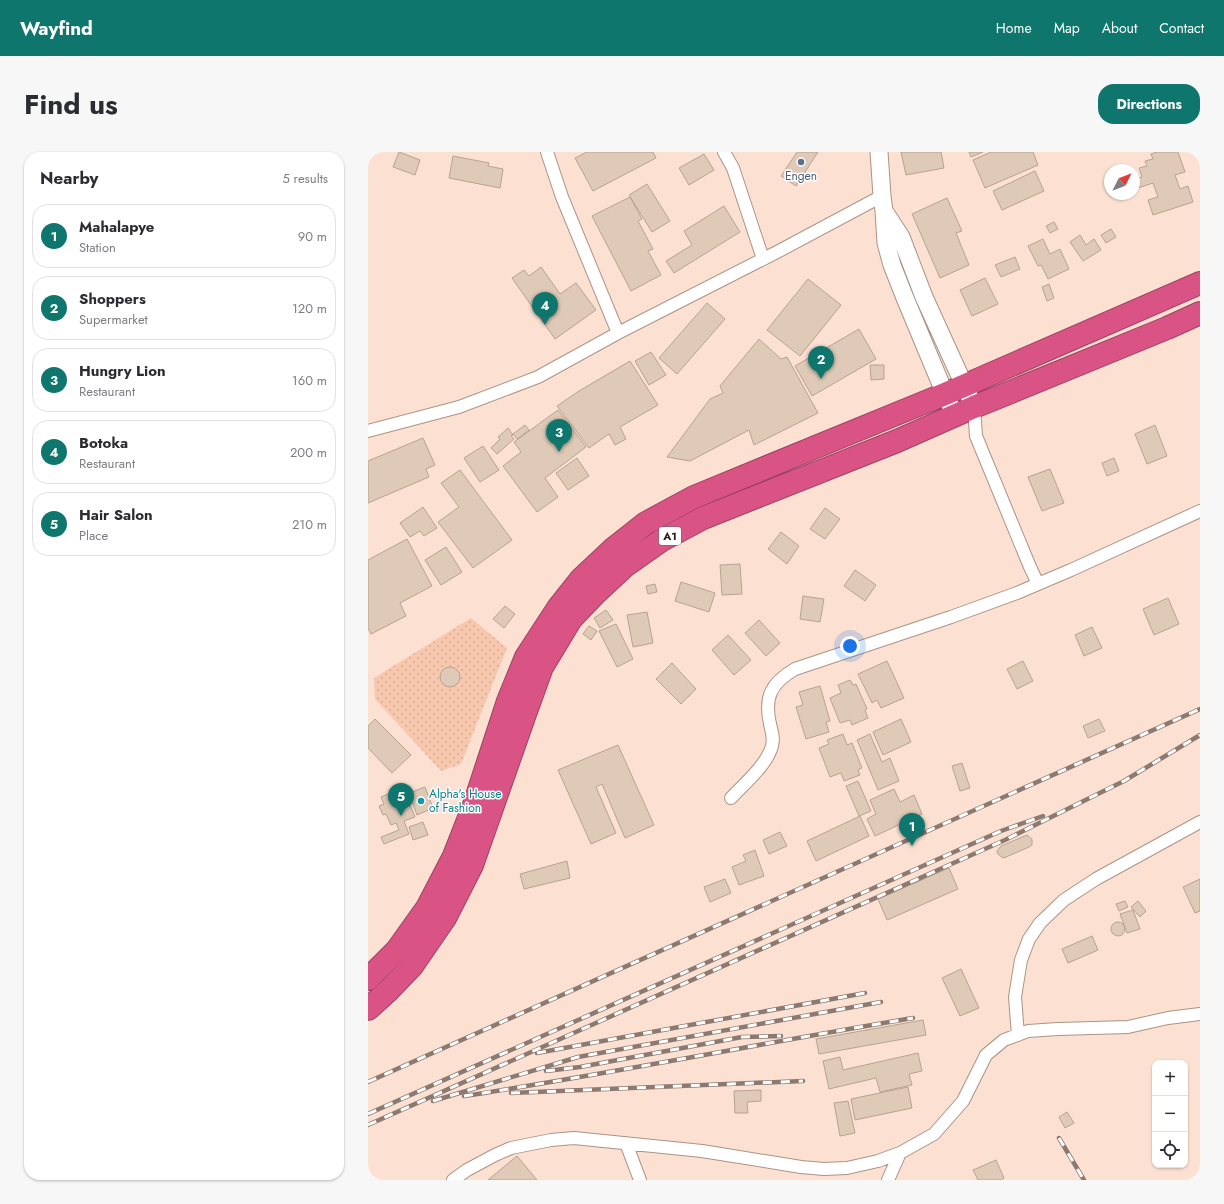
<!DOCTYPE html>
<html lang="en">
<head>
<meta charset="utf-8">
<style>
  :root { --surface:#fff; --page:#f7f7f7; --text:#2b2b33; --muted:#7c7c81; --line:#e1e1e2; --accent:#0f766e }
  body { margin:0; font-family:Jost,sans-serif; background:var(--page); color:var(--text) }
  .controls { position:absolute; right:12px; bottom:12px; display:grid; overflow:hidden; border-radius:8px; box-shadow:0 1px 3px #0004 }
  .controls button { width:36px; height:36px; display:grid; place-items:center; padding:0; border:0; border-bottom:1px solid var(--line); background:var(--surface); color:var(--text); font:20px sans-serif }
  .compass { position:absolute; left:736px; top:12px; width:36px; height:36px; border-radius:50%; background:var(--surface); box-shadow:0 1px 3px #0004; rotate:48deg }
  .you { position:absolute; left:482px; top:494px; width:14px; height:14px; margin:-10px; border:3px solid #fff; border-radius:50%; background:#1a73e8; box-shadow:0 0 0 6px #1a73e833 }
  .badge { display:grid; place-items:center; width:26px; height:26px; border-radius:50%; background:var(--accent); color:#fff; font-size:13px; font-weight:700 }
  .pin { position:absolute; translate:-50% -33px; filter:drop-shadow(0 1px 2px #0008) }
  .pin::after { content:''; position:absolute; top:21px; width:14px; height:12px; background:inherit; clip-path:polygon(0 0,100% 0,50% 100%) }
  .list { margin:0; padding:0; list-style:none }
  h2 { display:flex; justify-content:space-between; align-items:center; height:52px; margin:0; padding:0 16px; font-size:17px }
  h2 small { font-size:13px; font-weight:400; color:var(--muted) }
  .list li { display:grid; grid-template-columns:26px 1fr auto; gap:12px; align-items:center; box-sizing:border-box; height:64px; margin:0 8px 8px; padding:0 8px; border:1px solid var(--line); border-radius:16px }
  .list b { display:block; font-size:15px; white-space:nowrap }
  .list p { margin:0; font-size:13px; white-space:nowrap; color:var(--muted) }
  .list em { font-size:13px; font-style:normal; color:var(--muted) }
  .icon { flex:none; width:22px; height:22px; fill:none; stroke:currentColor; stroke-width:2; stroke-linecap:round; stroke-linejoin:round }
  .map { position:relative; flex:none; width:832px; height:1028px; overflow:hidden; border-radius:16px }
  header { display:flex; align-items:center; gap:24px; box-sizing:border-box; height:56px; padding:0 20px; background:var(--accent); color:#fff }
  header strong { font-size:19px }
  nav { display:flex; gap:22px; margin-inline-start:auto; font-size:14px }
  .intro { display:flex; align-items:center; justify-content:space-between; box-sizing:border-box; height:96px; padding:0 24px }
  h1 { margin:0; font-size:28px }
  .button { padding:10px 18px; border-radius:16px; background:var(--accent); color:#fff; font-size:14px; font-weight:700 }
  main { display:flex; gap:24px; padding:0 24px }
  aside { flex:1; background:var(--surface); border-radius:16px; box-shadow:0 1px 3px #0004 }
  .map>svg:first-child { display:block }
  .park { fill:url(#park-dots) }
  .building { fill:#dfcab7; stroke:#b7a290 }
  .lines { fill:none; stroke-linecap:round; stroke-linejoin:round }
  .street-casing { stroke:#ac9385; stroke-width:14 }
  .secondary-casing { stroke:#ac9385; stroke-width:19 }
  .highway-casing { stroke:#9c4260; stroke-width:24 }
  .street { stroke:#fff; stroke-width:12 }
  .secondary { stroke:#fff; stroke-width:17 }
  .highway { stroke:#d95485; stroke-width:22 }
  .rail-casing { stroke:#8c7a71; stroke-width:4.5 }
  .rail { stroke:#fff; stroke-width:3; stroke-dasharray:9; stroke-linecap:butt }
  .service-dot { fill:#5c6f8a; stroke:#fff; stroke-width:1.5 }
  .culture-dot { fill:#0f9aa8; stroke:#fff; stroke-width:1.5 }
  .labels { text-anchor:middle; stroke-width:3; stroke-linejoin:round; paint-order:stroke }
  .shield { fill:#fff; stroke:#6b6460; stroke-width:1 }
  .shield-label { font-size:11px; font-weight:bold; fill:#2b211c }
  .service-label { font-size:12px; fill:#4e5e75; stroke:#fff }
  .culture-label { font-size:12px; fill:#0d838f; stroke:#fff; text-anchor:start }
</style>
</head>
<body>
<header>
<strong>Wayfind</strong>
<nav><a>Home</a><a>Map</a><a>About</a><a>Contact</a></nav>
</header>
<div class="intro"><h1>Find us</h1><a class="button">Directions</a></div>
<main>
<aside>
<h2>Nearby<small>5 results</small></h2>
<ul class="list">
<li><span class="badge">1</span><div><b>Mahalapye</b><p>Station</p></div><em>90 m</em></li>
<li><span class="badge">2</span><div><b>Shoppers</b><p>Supermarket</p></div><em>120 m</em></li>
<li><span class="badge">3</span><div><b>Hungry Lion</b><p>Restaurant</p></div><em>160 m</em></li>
<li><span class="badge">4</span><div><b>Botoka</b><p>Restaurant</p></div><em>200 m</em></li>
<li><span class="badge">5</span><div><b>Hair Salon</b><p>Place</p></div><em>210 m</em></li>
</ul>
</aside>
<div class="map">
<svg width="832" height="1028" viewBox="0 0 832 1028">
  <defs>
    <pattern id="park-dots" width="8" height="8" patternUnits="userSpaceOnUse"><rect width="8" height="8" fill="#f7c7ae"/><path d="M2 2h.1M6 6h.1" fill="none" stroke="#d4ab95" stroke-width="1.8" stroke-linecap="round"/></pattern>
  </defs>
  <rect width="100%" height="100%" fill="#fce1d3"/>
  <path class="park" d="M103 466 139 496 93 612 73 619 7 547 6 526Z"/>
  <path class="building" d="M31 0 52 8 47 23 25 15Z
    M219 0H285L288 6 225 39 207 6Z
    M429 0H450L428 34 413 24Z
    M533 0H573L576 16 538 23Z
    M601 0H615L603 5Z
    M623 0H665L670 13 617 36 605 8Z
    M789 0H810L817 20 807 23 812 37 820 34 825 50 785 63 780 48 790 45 785 31 767 37 766 27 774 25 771 16 779 14 777 9 785 7 783 2Z
    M336 2 346 18 321 33 311 16Z
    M85 4 121 11 120 14 135 17 132 36 81 26Z
    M667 19 676 39 634 58 625 39Z
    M279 32 302 69 284 80 261 43Z
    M262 45 274 67 270 69 285 97 280 99 293 123 263 139 224 64Z
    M579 46 594 79 588 81 601 113 572 126 544 62Z
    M356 54 372 80 306 121 298 109 324 93 316 79Z
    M686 70 690 77 682 81 678 74Z
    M743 77 748 85 738 91 733 83Z
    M712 83 718 93 726 87 733 98 715 109 702 90Z
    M675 87 682 102 692 97 701 117 680 127 673 113 670 114 660 94Z
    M647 105 652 117 633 125 627 113Z
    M173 115 192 142 208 131 228 158 187 187 144 126 156 118 161 124Z
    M617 126 630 152 604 164 592 138Z
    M440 127 473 153 432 204 399 178Z
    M681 132 686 146 679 149 674 135Z
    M339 151 357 167 309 222 291 206Z
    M491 177 508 207 444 244 427 214Z
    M391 187 413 207 419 205 450 261 386 293 381 278 322 309 299 305 342 247 355 241 352 234Z
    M283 200 298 223 281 233 267 209Z
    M262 209 290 253 252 275 258 287 247 293 241 282 221 296 189 254 211 239Z
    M502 213H516V227L503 228Z
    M190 258 218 295 177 326 190 345 169 360 135 314 153 300 146 290Z
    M157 273 161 278 149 287 145 282Z
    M787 273 799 304 779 312 767 282Z
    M140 276 145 283 143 284 146 287 129 302 123 296 132 287 130 285Z
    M55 286 67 313 58 317 61 325 0 351V309Z
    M115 294 131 318 112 330 96 306Z
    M209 306 221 324 200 338 188 321Z
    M746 306 751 319 739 324 734 311Z
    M682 317 696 351 674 359 660 325Z
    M92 318 144 388 105 416 70 370 91 355 73 331Z
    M55 355 69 376 56 384 52 379 42 385 32 371Z
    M457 356 472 367 457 387 442 377Z
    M413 380 431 394 419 412 400 397Z
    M39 387 64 434 32 451 38 464 3 482 0 476V408Z
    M78 395 94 420 73 433 57 408Z
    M372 412 374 442 354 443 352 413Z
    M487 418 508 433 497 449 476 434Z
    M313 430 347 441 341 460 307 449Z
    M287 432 289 440 280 442 278 434Z
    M435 444 456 447 452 470 432 467Z
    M800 446 811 472 786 483 775 457Z
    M137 454 147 462 136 476 125 467Z
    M238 458 245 468 232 476 226 466Z
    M279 460 285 491 265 495 259 463Z
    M391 468 412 491 398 504 377 481Z
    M248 472 265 507 249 515 231 479Z
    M221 474 229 479 223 488 215 482Z
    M724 475 734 496 716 504 707 483Z
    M360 483 383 508 366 523 344 498Z
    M519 509 536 546 513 556 509 548 504 551 490 522Z
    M655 509 665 529 649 537 639 517Z
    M304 511 328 537 313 552 288 527Z
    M72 525a10 10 0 1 1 20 0a10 10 0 1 1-20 0Z
    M482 528 485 533 488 532 499 557 497 558 500 566 484 573 482 568 472 571 462 546 473 541 470 533Z
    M452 534 462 569 458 570 461 580 438 587 428 555 435 553 431 540Z
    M7 567 43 603 24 621 0 596V574Z
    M533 567 543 590 515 603 505 580Z
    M731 567 737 579 720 586 715 574Z
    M475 582 479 593 484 591 494 616 490 618 492 623 476 629 473 621 462 625 451 596 461 592 459 588Z
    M502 582 514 610 522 606 531 629 510 638 489 588Z
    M250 593 286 673 257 686 234 632 228 635 248 681 223 692 190 618Z
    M594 611 602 636 592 639 584 614Z
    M490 629 503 659 491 664 478 634Z
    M57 635 65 656 49 663 41 641Z
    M35 636 47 665 36 669 41 682 16 692 13 685 31 678 28 671 23 673 18 662 15 663 11 654 16 652 13 645Z
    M526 637 532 650 546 643 554 662 507 684 499 667 508 662 502 648Z
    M492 664 501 684 448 709 439 689Z
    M55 670 60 683 45 688 41 675Z
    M412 680 419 694 401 702 395 688Z
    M659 683 664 687V693L661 695 638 705 635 706 630 702 629 699 633 694Z
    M387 698 396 724 371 733 364 715 378 709 375 703Z
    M199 709 202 726 156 737 152 722Z
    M581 716 590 737 519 768 510 747Z
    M357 727 363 741 342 750 336 735Z
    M832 727V759L827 761 815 735Z
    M757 749 760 755 751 759 748 752Z
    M770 749 778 759 772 765 763 755Z
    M765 758 772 777 759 781 752 762Z
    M743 777a7 7 0 1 1 14 0a7 7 0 1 1-14 0Z
    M724 784 730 798 700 811 694 797Z
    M593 817 611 856 592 864 574 826Z
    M555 868 558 883 451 902 448 887Z
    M550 901 554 919 541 922 544 933 512 940 508 926 461 937 455 909 472 905 475 918Z
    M540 935 544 956 487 968 483 947Z
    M393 938V949L379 950 380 961H367L366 939Z
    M480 949 487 981 472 984 466 951Z
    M699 960 706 971 697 976 691 965Z
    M149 1004 169 1028H120Z
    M628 1008 636 1026 633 1028H610L605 1018Z"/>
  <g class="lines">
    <defs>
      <path id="street" d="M179 0 194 45 250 181
        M356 0 365 16 395 107
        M0 279 91 255 170 225 250 181 409 100 514 44
        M670 432 703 418 832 359
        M363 646C376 632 399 613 404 594 406 586 404 580 402 572 396 545 403 531 427 517L583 465 649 441 670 432 662 415 608 284 606 255
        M650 883 647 845 653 808 661 787 672 771 696 748 728 727 832 670
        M258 991 272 1028
        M85 1028 99 1018 127 1003 143 996 183 988 206 986 334 999 433 1015 456 1017 479 1016 510 1009 532 1001 566 982 595 949 618 903 636 888 660 879 690 877 760 875 800 866 832 862
        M520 1028 532 1001"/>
      <path id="secondary" d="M511 0 514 44 516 59 518 91 524 113 537 146 577 242 587 263
        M516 59 533 85 556 145 606 255"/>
      <path id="highway" d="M0 827 29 798 59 756 86 704 106 653 140 549 158 505 190 456 213 427 245 397 278 371 326 345 577 242 832 131
        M0 857 21 838 44 814 77 766 104 713 157 562 174 515 203 467 228 441 257 414 294 388 335 366 529 289 606 255 799 176 832 161"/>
    </defs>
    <use href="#street" class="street-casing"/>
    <use href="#secondary" class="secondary-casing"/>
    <use href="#highway" class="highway-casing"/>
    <use href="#street" class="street"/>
    <use href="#secondary" class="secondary"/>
    <use href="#highway" class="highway"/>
    <defs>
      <path id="rail" d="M169 901 497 841
        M178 919 212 915 374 885 413 884
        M0 930 832 557
        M143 941 435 929
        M96 944C246 921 395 891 545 866
        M65 949 210 905 513 850
        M0 962 633 679 675 664
        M0 973 637 688 756 629 832 583
        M691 986 716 1028"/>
    </defs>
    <use href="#rail" class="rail-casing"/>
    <use href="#rail" class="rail"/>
  </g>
  <circle class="service-dot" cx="433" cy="10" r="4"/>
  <circle class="culture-dot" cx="53" cy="649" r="4"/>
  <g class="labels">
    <rect class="shield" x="291" y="375" width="22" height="18" rx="3"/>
    <g class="shield-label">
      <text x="302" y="388">A1</text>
    </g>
    <g class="service-label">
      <text x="433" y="28">Engen</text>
    </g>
    <g class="culture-label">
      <text x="61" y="646">Alpha's House<tspan x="61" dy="14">of Fashion</tspan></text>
    </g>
  </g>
</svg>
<div class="controls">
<button>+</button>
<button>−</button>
<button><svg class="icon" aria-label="locate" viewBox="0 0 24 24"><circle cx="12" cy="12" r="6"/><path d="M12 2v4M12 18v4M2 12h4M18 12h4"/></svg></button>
</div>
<svg class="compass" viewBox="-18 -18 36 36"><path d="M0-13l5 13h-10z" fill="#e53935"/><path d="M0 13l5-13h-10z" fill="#7c7c81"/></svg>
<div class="you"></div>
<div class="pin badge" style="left:544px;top:694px">1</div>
<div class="pin badge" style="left:453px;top:227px">2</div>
<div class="pin badge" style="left:191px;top:300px">3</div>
<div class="pin badge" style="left:177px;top:173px">4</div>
<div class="pin badge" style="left:33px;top:664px">5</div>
</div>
</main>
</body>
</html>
